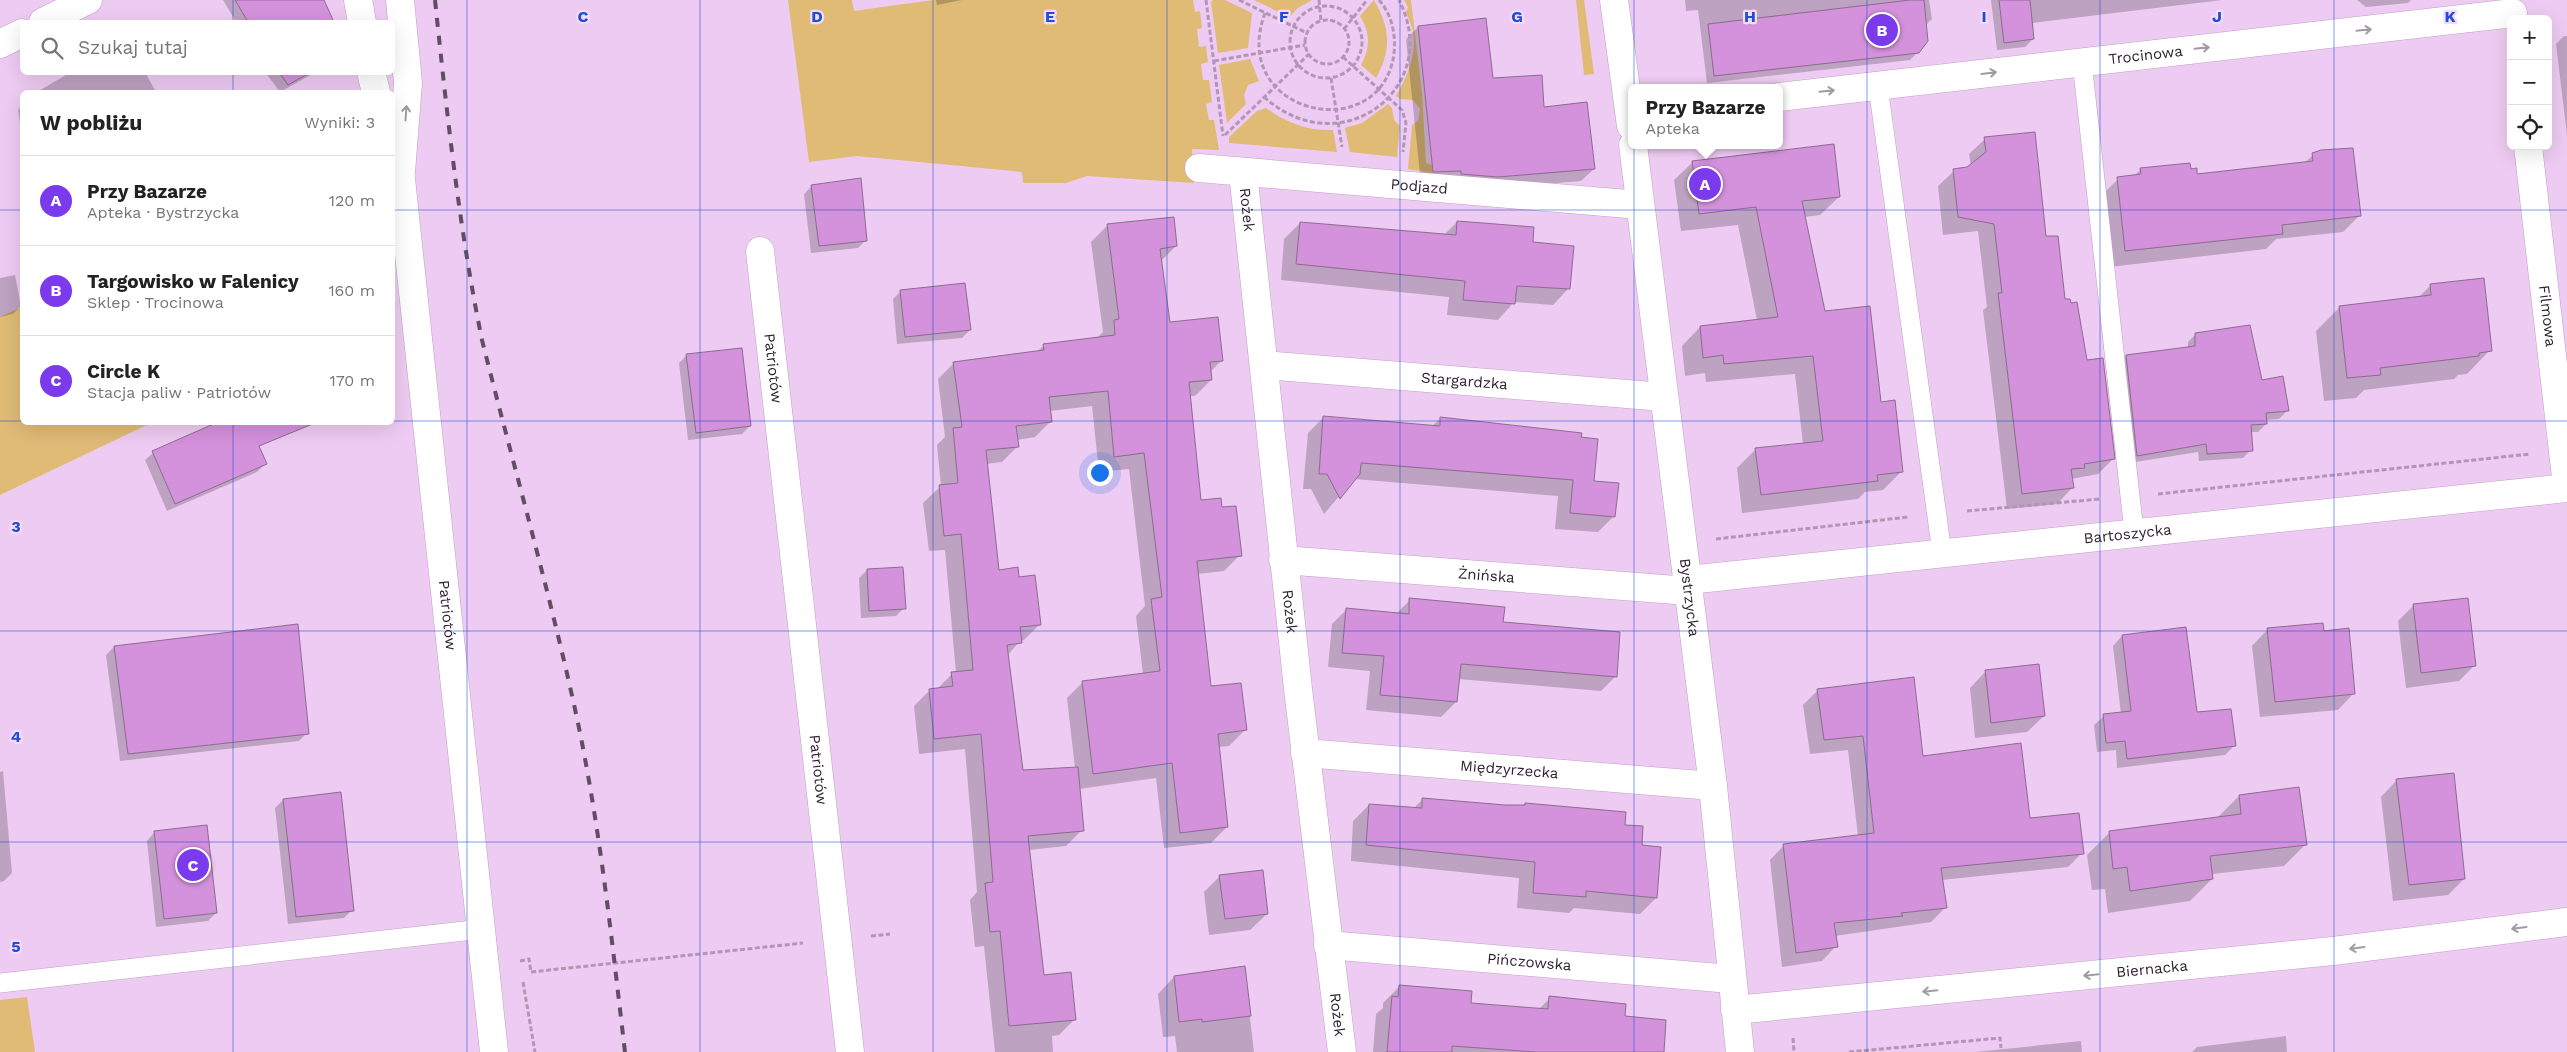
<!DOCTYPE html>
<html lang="pl">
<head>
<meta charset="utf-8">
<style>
  :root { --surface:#fff; --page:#f2f2f2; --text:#222; --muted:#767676; --line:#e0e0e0; --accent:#7c3aed }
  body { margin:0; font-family:"Work Sans",sans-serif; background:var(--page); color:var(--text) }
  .controls { position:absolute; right:15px; top:15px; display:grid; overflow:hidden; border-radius:8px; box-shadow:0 5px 20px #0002 }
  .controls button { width:45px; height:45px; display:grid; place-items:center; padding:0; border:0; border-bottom:1px solid var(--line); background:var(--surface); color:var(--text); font:25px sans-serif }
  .you { position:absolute; left:1099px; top:472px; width:18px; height:18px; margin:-12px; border:4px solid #fff; border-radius:50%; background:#1a73e8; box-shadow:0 0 0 8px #1a73e833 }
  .badge { display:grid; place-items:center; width:32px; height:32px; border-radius:50%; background:var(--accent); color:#fff; font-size:16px; font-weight:700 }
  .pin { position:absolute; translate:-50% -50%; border:2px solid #fff; box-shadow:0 1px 5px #0006 }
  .popup { position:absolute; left:1628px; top:84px; width:155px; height:65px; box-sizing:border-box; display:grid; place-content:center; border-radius:8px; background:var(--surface); filter:drop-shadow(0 1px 4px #0005); font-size:16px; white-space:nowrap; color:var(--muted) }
  .popup b { font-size:19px; color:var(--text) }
  .popup::after { content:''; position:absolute; left:50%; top:100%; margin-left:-10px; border:10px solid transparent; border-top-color:var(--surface) }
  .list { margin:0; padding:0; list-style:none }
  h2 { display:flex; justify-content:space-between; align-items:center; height:65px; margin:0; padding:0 20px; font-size:21px }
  h2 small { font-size:16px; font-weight:400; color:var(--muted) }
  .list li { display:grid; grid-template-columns:32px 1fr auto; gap:15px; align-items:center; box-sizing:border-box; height:90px; padding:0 20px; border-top:1px solid var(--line) }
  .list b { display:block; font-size:19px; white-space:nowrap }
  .list p { margin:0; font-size:16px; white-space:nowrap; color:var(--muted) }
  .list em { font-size:16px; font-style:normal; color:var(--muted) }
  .icon { flex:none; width:28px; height:28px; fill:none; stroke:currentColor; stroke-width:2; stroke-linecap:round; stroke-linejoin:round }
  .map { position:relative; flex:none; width:2567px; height:1052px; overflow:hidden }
  .search { position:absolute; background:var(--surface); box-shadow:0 5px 20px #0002; left:20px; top:20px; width:375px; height:55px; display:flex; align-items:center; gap:12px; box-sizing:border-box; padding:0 18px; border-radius:8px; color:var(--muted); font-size:19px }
  .panel { position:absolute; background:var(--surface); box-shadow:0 5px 20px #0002; left:20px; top:90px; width:375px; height:335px; border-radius:8px }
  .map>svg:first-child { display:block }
  .green { fill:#dfbb76 }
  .shadow { fill:#0003; fill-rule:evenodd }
  .building { fill:#d491dc; stroke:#8c6c8f }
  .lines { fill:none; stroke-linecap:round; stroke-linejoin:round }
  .lane-casing { stroke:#c19fc5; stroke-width:20 }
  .street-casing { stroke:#c19fc5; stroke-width:29 }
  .secondary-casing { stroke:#c19fc5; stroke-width:29 }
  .path { stroke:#b296b5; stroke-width:3; stroke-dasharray:5 2.5; stroke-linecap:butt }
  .lane { stroke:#fff; stroke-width:19 }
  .street { stroke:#fff; stroke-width:28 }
  .secondary { stroke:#fff; stroke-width:28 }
  .rail { stroke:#604e62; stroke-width:4; stroke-dasharray:9 9; stroke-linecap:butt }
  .oneway { stroke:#a19ca2 }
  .grid { fill:none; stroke:#1d4ed8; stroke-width:1; stroke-opacity:0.55 }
  .labels { text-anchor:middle; stroke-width:4.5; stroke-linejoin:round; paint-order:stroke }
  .street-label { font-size:15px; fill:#2f2230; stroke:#f7dafa }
  .grid-label { font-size:16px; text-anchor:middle; font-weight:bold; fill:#1d4ed8; stroke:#f7dafa; stroke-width:4.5; stroke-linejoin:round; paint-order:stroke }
</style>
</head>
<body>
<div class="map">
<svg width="2567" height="1052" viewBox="0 0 2567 1052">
  <rect width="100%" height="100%" fill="#eecbf2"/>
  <path class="green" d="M788 0H852L854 11 933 0H1193L1195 12 1200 11 1202 28 1197 29 1199 47 1206 46 1208 62 1201 64 1203 80H1209L1212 102 1206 104 1209 120H1214L1219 150 1192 149 1194 183 1087 176 1066 183H1023L1022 172 857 156 809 162Z
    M1213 0H1225L1252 13 1248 48 1218 53 1211 2Z
    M1254 0H1312L1298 8 1289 17Z
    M1374 0C1390 27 1392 50 1376 78L1361 65C1371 48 1370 32 1360 16Z
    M1404 0H1411L1422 93 1426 163 1432 165 1433 173 1408 169 1412 125 1418 121 1420 109 1413 100 1400 99 1396 96C1411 70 1422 41 1406 13L1408 7Z
    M1576 0H1584L1594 74 1584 75Z
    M1250 59 1259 81 1248 85 1244 95 1246 104 1227 123 1219 65Z
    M1388 104 1392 108 1394 120 1400 126 1397 157 1350 152 1345 128 1362 123Z
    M1266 108C1287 123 1307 131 1333 130L1337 152 1229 143V137L1257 111Z
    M22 307V422L151 423 0 495V317Z
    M27 997 35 1052H0V1000Z"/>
  <path class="shadow" d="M223 0H322L332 22H236Z
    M936 0H962L937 5Z
    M1685 0H1929L1932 19 1925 26 1918 52 1910 60 1707 83 1698 10 1686 11Z
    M1991 0H2222L2032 23 2033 39 2025 47 1997 50Z
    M2357 0H2411L2408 3 2366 7Z
    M1418 27 1492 79 1542 108 1594 169 1581 181 1485 189 1421 184 1406 39Z
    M2564 36H2567V135L2556 44Z
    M71 72H145L156 92H37Z
    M265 72H316L280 92Z
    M22 105V136L18 110Z
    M1985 139 2045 238 2064 301 2070 304 2113 459 2098 474 2071 479 2072 488 2057 504 2007 509 1983 310 1987 307 1978 231 1943 235 1938 186 1954 171 1971 166 1969 154Z
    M2313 155 2359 216 2343 232 2276 239 2266 249 2109 267 2102 195 2118 179 2133 177 2141 169 2190 170 2196 175 2304 163Z
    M1693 162 1839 197 1820 215 1804 217 1824 312 1880 403 1901 472 1883 490 1865 492 1858 499 1742 513 1737 468 1755 450 1803 444 1795 374 1706 382 1705 373 1685 376 1682 346 1700 327 1757 320 1738 225 1681 231 1674 180Z
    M812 186 866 240 858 248 811 253 804 194Z
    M1173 218 1176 246 1161 261 1169 324 1221 361 1210 372 1211 380 1195 396H1189L1200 501 1221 509 1240 555 1224 571 1197 574 1210 688 1245 730 1229 746 1218 747 1227 827 1211 843 1164 848 1156 778 1079 789 1082 830 1066 846 1029 850 1043 976 1075 1019 1059 1035 1052 1036 1053 1052H995L984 946 975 947 970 900 977 892 965 749 919 754 914 706 930 690 937 689 952 674 956 673 945 550 929 551 923 503 941 486 937 445 945 437 938 379 954 363 1036 353 1044 345 1098 337 1103 332 1091 242 1107 226ZM1092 406 1099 472 1129 469 1145 606 1136 616 1143 674 1083 682 1067 698 1075 768 1022 771 1007 656 1020 641 1024 640 1040 624 1018 579 997 571 986 464 1002 462 1018 446 1017 440 1035 437 1051 421 1050 411Z
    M1457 222 1531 243 1569 288 1553 305 1514 302 1498 320 1447 315 1449 297 1281 280 1284 239 1300 223 1444 235Z
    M15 275 21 306 13 314 0 317V278Z
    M2431 285 2490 350 2467 374 2458 375 2454 379 2364 390 2356 398 2324 401 2316 331 2340 307 2418 298Z
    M901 291 970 330 962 338 897 344 893 299Z
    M2196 334 2261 381 2287 411 2279 419 2265 420 2266 424 2258 432H2250L2251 450 2243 458 2199 461 2198 452 2129 463 2118 364 2126 356 2188 349V342Z
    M687 355 750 426 742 434 688 440 679 363Z
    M1324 417 1432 426 1441 418 1580 439 1593 482 1614 516 1598 532 1555 529 1558 496 1354 479 1324 514 1311 489H1303L1308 433Z
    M153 453 265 464 257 472 167 511 145 460Z
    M867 570 904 608 896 616 861 618 859 578Z
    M1410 600 1616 676 1601 691 1458 679 1456 702 1441 717 1366 710 1370 671 1328 667 1332 624 1346 610 1396 614Z
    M2414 605 2475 665 2459 681 2406 688 2398 621Z
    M2268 629 2323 632 2354 693 2338 710 2260 717 2252 646Z
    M2122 636 2196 714 2234 746 2225 755 2117 768 2116 750 2097 752 2094 725 2104 716 2121 714 2113 646Z
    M114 647 307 733 299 741 120 761 106 655Z
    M1986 671 2044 716 2027 732 1975 738 1970 688Z
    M1818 690 1922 757 2082 853 2068 867 1941 880 1946 907 1931 922 1835 936 1836 946 1822 961 1782 967 1770 860 1784 845 1858 836 1848 750 1810 754 1803 705Z
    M3 771 12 873 4 881 0 882V772Z
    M2397 780 2464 879 2448 895 2393 901 2381 797Z
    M2239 796 2306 844 2284 866 2212 874V879L2190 901 2108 913 2105 889 2092 890 2087 855 2109 833 2217 818Z
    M1423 799 1505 806H1523L1525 804 1623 826 1640 846 1660 848 1656 898 1640 914 1574 908 1569 913 1517 908 1519 878 1351 861 1353 821 1369 805 1413 809Z
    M283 800 352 910 344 918 288 924 275 808Z
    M154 833 216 913 208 921 156 927 147 841Z
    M1220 876 1267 914 1250 930 1209 935 1204 892Z
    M1244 967 1254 1052H1177L1175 1036 1163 1037 1158 994 1174 977Z
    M1399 987 1469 1004 1538 1010 1550 998 1624 1017 1662 1052H1373L1376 1014 1383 1008V1003Z
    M2286 1036 2287 1052H2192L2197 1047Z
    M2081 1041 2082 1052H1975Z"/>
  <path class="building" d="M235 0H324L334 22H248Z
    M1910 0H1924L1928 41 1919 53 1714 76 1708 24Z
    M1999 0H2030L2034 39 2004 43Z
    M1486 18 1493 78 1542 75 1544 107 1587 102 1595 169 1498 177 1461 174V171L1433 172 1418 26Z
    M279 72H311L288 85Z
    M2035 132 2046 236H2058L2065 299H2070L2071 303 2077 302 2087 360 2103 358 2115 459 2084 464 2085 468 2071 469 2074 488 2022 494 1998 293H2002L1994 224 1958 217 1953 169 1967 167 1986 152 1984 137Z
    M1834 144 1840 197 1802 201 1825 311 1870 306 1881 402 1895 400 1903 472 1877 475 1878 481 1761 495 1755 448 1823 441 1813 356 1724 364 1723 355 1703 358 1700 326 1778 317 1756 207 1699 214 1692 161Z
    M2353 148 2361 216 2282 225 2283 234 2125 251 2117 177 2141 174 2140 168 2190 163 2191 169 2197 168V174L2313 161 2312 153 2321 150Z
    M861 178 867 241 819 246 811 185Z
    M1174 217 1177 246 1160 249 1170 322 1218 317 1223 361 1210 362 1212 380 1189 382 1201 500 1221 498 1222 507 1236 506 1242 556 1197 561 1211 686 1241 683 1247 730 1218 734 1228 827 1180 833 1172 763 1093 774 1082 681 1160 671 1151 599 1162 597 1144 453 1114 457 1108 391 1049 397 1052 422 1016 426 1019 447 986 450 999 570 1018 567 1019 577 1035 575 1041 625 1020 627 1022 643 1007 645 1023 770 1078 767 1084 831 1028 836 1044 975 1071 972 1076 1020 1009 1026 1000 931 990 932 985 883 993 882 981 734 934 739 929 689 953 686 951 672 973 670 961 534 944 536 939 485 958 483 953 428 962 427 953 362 1044 350 1043 344 1115 335 1114 320 1119 319 1107 224Z
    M1457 221 1534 227 1533 242 1574 246 1570 289 1517 286 1515 304 1463 300 1465 281 1296 264 1300 222 1456 235Z
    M2484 278 2492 351 2479 353V356L2380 368 2381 375 2347 378 2339 306 2431 295 2430 284Z
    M965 283 971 330 905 337 900 290Z
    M2250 325 2262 380 2283 376 2289 411 2266 413 2267 424 2251 425 2253 451 2207 454 2206 444 2137 456 2126 355 2195 346V333Z
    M742 348 751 426 696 433 686 354Z
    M1323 416 1440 426V417L1582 433 1581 437 1598 439 1594 481 1619 483 1615 517 1570 513 1573 480 1361 463 1360 474 1340 499 1327 474H1319Z
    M218 422H315V423L259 446 267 464 175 504 152 451Z
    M903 567 906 609 869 611 867 569Z
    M1409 598 1505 607 1503 622 1620 632 1617 677 1461 664 1457 702 1380 695 1384 656 1342 653 1346 608 1409 614Z
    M2468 598 2476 666 2421 673 2413 604Z
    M2323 623 2324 631 2349 628 2355 694 2275 702 2267 628Z
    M298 624 309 734 128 754 114 646Z
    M2186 627 2197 712 2231 709 2236 746 2127 759 2125 741 2106 743 2103 714 2131 711 2122 635Z
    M2039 664 2045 716 1991 723 1985 670Z
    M1914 677 1923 756 2021 743 2030 818 2079 813 2084 854 1941 868 1947 908 1901 913 1903 916 1834 923 1838 947 1796 953 1783 844 1874 833 1863 736 1824 740 1817 689Z
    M2454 773 2465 879 2409 885 2396 779Z
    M2299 787 2307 845 2210 856 2213 879 2130 891 2127 867 2113 869 2109 831 2241 814 2239 795Z
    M341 792 354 911 296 917 283 799Z
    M1422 798 1505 805H1525V803L1626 812 1625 825 1643 826 1642 845 1661 847 1657 898 1586 891V897L1533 893 1535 862 1366 845 1369 804 1422 808Z
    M207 825 217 913 164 919 154 831Z
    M1263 870 1268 914 1225 919 1219 875Z
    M1245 966 1251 1016 1202 1022V1019L1179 1022 1174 976Z
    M1399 985 1472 991 1471 1003 1548 1009 1549 996 1626 1004 1625 1016 1666 1020 1664 1052H1535L1452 1046V1052H1387L1392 996 1398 997Z"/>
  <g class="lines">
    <defs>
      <path id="lane" d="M2082 62 2134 532
        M1878 86 1942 553
        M0 983 482 929"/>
      <g id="street">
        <path d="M43 22 88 0"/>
        <path d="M0 44 22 33"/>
        <path id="s1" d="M1779 97 2513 13"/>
        <path id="s2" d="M2528 146 2567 486"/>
        <path id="s3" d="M1199 168 1640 205"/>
        <path id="s4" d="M1243 172 1298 689 1342 1052"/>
        <path id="s5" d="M1264 365 1664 397"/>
        <path id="s6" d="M1283 560 1689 591"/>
        <path id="s7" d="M1688 580 2567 488"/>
        <path id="s8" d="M1305 753 1713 786"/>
        <path id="s9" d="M1328 945 1731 979"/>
        <path id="s10" d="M1735 1010 2333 951 2567 922"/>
      </g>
      <g id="secondary">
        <path d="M358 0 362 22"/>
        <path d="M400 0 408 83 401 172"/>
        <path d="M1614 0 1631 126"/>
        <path d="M371 72 376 92"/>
        <path id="s11" d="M1633 145 1713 786 1740 1052"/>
        <path id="s12" d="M392 150 401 179 494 1052"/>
        <path id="s13" d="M760 251 850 1052"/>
      </g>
    </defs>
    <use href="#lane" class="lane-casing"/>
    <use href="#street" class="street-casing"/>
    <use href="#secondary" class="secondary-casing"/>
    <path class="path" d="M1206 0 1223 136
      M1239 0 1307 33
      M1319 0 1321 21
      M1290 42a36 36 0 1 1 72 0a36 36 0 1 1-72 0Z
      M1265 13C1227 115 1381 148 1394 54 1396 34 1392 15 1379 0
      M1305 42a22 22 0 1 1 44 0a22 22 0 1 1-44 0Z
      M1344 29 1367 0
      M1343 57 1402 110 1406 123 1403 152
      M1214 61 1305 45
      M1331 78 1342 147
      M1264 97C1341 166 1444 88 1399 0
      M1225 135 1309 54
      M2158 494 2530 454
      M1967 511 2100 499
      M1716 539 1908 517
      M871 936 890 934
      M520 961 529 959 531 972 803 943
      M523 982 535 1052
      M1793 1038 1794 1052
      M1849 1052 2000 1038 2001 1048"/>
    <use href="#lane" class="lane"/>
    <use href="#street" class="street"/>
    <use href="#secondary" class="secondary"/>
    <path class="rail" d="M435 0C447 114 459 228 482 340 512 460 546 579 573 700 599 816 611 934 625 1052"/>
  </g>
  <defs><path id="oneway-shaft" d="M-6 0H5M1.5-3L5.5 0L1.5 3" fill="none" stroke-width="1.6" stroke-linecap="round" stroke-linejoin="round" transform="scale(1.25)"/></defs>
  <g class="oneway">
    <use href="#oneway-shaft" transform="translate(2364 30) rotate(-6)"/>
    <use href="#oneway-shaft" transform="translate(2202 48) rotate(-6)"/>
    <use href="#oneway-shaft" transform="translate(1989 73) rotate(-7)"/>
    <use href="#oneway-shaft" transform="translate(1827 91) rotate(-6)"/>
    <use href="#oneway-shaft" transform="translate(406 113) rotate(-86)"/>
    <use href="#oneway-shaft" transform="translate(2519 928) rotate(173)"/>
    <use href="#oneway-shaft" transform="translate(2357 948) rotate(173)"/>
    <use href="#oneway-shaft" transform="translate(2091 975) rotate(174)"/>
    <use href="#oneway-shaft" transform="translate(1930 991) rotate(174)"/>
  </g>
  <path class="grid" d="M233 0V22M467 0V1052M700 0V1052M933 0V1052M1167 0V1052M1400 0V1052M1634 0V1052M1867 0V1052M2100 0V1052M2334 0V1052M233 72V92M0 210H22M392 210H2567M0 421H22M392 421H2567M233 422V1052M0 631H2567M0 842H2567"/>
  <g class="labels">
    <g class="street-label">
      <text dy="5" stroke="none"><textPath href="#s1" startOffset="369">Trocinowa</textPath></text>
      <text dy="5" stroke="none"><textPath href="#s3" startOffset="221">Podjazd</textPath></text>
      <text dy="5" stroke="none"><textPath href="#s4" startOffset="38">Rożek</textPath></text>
      <text dy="5" stroke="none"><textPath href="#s2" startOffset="171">Filmowa</textPath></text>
      <text dy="5" stroke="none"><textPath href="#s13" startOffset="118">Patriotów</textPath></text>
      <text dy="5" stroke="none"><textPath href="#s5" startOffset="201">Stargardzka</textPath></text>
      <text dy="5" stroke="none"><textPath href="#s7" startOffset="442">Bartoszycka</textPath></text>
      <text dy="5" stroke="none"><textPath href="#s6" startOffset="204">Żnińska</textPath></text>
      <text dy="5" stroke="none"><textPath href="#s11" startOffset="456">Bystrzycka</textPath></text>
      <text dy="5" stroke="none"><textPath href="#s4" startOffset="442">Rożek</textPath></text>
      <text dy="5" stroke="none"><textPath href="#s12" startOffset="469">Patriotów</textPath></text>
      <text dy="5" stroke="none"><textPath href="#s8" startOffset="205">Międzyrzecka</textPath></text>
      <text dy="5" stroke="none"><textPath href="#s13" startOffset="522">Patriotów</textPath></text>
      <text dy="5" stroke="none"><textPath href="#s9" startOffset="202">Pińczowska</textPath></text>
      <text dy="5" stroke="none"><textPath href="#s10" startOffset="419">Biernacka</textPath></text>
      <text dy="5" stroke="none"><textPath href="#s4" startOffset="848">Rożek</textPath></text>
    </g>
  </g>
  <g class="grid-label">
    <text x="583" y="22">C</text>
    <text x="817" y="22">D</text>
    <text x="1050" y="22">E</text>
    <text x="1284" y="22">F</text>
    <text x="1517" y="22">G</text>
    <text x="1750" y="22">H</text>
    <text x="1984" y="22">I</text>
    <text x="2217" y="22">J</text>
    <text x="2450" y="22">K</text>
    <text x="16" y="532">3</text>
    <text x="16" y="742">4</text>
    <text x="16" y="952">5</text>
  </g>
</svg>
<div class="controls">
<button>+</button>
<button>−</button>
<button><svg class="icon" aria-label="locate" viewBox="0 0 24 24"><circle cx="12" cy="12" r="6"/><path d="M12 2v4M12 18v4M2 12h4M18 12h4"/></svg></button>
</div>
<div class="you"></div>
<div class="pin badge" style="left:1705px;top:184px">A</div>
<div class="popup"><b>Przy Bazarze</b>Apteka</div>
<div class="pin badge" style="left:1882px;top:30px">B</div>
<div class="pin badge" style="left:193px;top:865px">C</div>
<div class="search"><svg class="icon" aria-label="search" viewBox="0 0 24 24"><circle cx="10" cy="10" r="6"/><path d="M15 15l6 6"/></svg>Szukaj tutaj</div>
<section class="panel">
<h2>W pobliżu<small>Wyniki: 3</small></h2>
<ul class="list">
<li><span class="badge">A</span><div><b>Przy Bazarze</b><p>Apteka · Bystrzycka</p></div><em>120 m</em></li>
<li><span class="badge">B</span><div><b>Targowisko w Falenicy</b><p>Sklep · Trocinowa</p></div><em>160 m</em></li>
<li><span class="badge">C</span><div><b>Circle K</b><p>Stacja paliw · Patriotów</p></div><em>170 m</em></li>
</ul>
</section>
</div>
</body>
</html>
